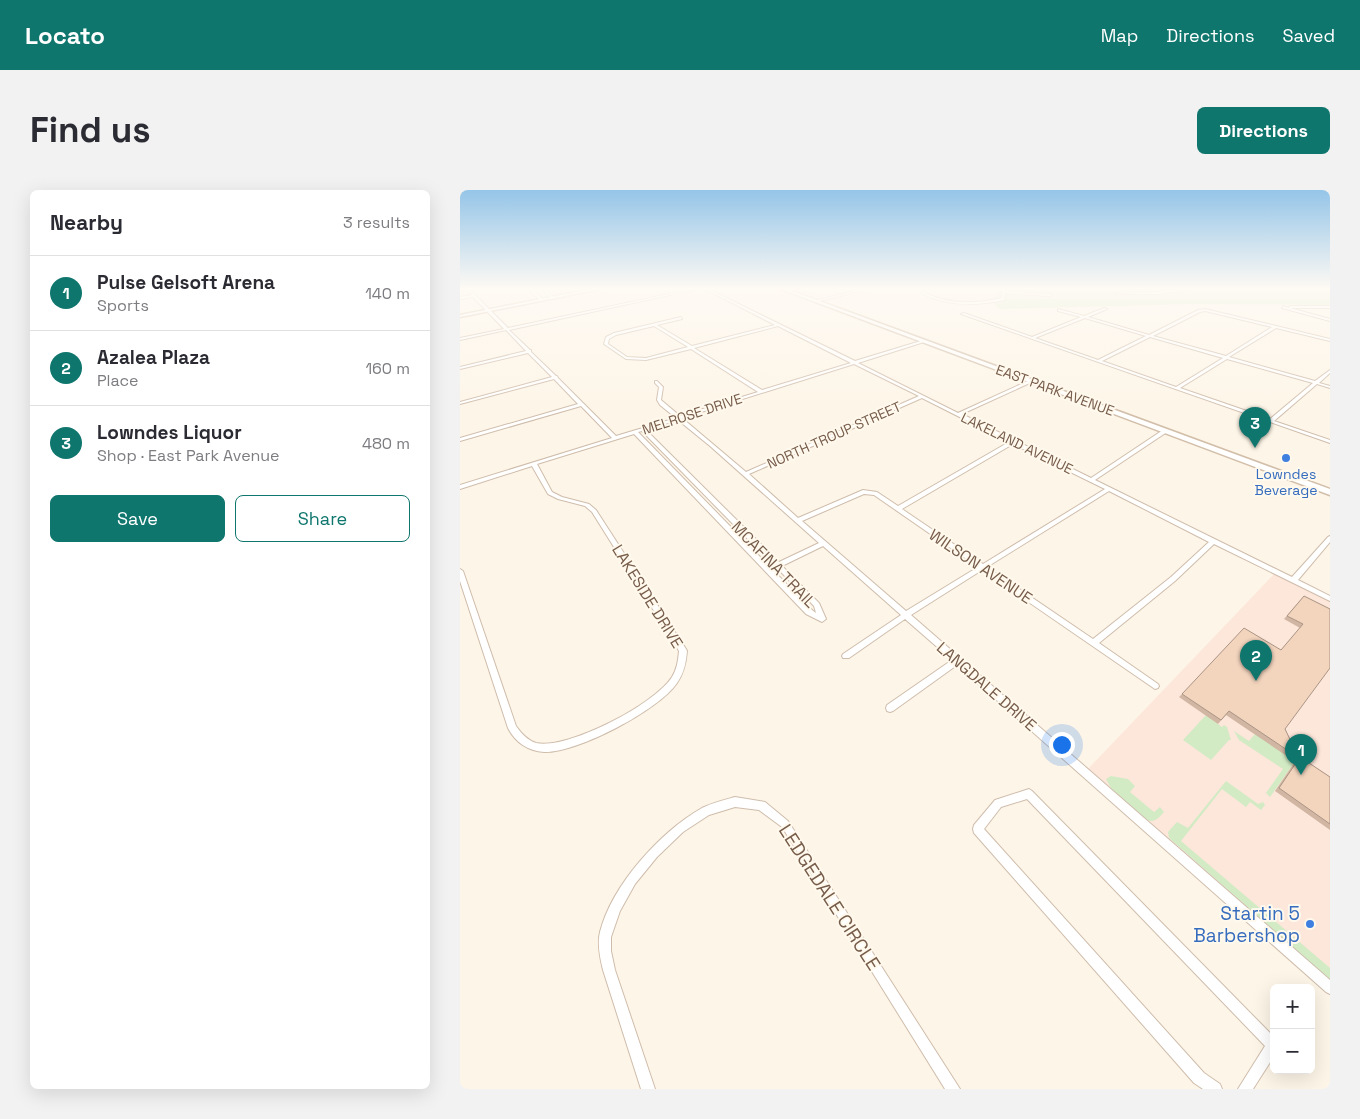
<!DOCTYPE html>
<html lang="en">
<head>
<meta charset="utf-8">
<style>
  :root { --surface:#fff; --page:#f2f2f3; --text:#2b2b33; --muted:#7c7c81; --line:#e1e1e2; --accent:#0f766e }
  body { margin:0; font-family:"Space Grotesk",sans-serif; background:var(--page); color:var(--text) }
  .controls { position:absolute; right:15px; bottom:15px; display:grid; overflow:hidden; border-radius:8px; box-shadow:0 5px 20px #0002 }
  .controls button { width:45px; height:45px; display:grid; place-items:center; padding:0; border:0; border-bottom:1px solid var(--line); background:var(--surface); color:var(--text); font:25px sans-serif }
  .you { position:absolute; left:601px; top:554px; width:18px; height:18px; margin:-12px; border:4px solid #fff; border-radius:50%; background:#1a73e8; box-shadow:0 0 0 8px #1a73e833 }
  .badge { display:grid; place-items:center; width:32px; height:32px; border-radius:50%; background:var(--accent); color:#fff; font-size:16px; font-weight:700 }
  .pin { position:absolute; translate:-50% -41px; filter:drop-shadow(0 1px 2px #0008) }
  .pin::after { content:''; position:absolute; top:26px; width:18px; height:15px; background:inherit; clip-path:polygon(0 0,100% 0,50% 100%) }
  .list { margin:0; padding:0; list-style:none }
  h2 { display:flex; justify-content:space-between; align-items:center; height:65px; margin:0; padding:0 20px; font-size:21px }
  h2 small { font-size:16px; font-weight:400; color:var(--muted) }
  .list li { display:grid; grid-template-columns:32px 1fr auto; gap:15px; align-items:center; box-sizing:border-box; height:75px; padding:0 20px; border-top:1px solid var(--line) }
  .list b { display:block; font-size:19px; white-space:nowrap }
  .list p { margin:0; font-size:16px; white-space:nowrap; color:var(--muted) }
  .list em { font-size:16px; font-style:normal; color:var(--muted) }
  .actions { display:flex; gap:10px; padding:15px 20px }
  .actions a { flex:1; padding:11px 0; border:1px solid var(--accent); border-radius:8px; text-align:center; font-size:18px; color:var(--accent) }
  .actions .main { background:var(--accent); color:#fff }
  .map { position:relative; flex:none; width:870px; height:899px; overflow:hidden; border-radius:8px }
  header { display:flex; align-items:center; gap:30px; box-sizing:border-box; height:70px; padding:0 25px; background:var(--accent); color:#fff }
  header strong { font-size:24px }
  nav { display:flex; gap:28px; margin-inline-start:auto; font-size:18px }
  .intro { display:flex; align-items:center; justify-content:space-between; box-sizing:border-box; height:120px; padding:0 30px }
  h1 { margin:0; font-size:35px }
  .button { padding:12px 22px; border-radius:8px; background:var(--accent); color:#fff; font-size:18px; font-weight:700 }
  main { display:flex; gap:30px; padding:0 30px }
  aside { flex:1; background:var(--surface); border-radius:8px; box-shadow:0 5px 20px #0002 }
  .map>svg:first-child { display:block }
  .commercial { fill:#fde6da }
  .green { fill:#d2ebc4 }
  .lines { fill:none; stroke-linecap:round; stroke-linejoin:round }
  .street-casing { stroke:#cfbdac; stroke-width:2 }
  .secondary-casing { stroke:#d2bea9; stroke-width:3 }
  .street { fill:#fff; fill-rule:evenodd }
  .secondary { fill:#fff; fill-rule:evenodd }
  .wall { fill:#d1b7a3 }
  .building { fill:#f3d5be; stroke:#aa9585 }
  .shop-dot { fill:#3f7fe0; stroke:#fff9ed; stroke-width:2 }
  .labels { text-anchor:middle; stroke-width:4; stroke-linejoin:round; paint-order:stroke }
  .far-street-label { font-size:14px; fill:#775c4a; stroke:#fff9ed }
  .far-shop-label { font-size:14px; fill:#366cbe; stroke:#fff9ed }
  .street-label { font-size:16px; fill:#775c4a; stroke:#fff9ed }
  .near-street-label { font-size:19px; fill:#775c4a; stroke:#fff9ed }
  .near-shop-label { font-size:19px; fill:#366cbe; stroke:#fff9ed; text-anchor:end }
</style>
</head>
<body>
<header>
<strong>Locato</strong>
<nav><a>Map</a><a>Directions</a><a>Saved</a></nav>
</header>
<div class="intro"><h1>Find us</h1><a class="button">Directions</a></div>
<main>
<aside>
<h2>Nearby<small>3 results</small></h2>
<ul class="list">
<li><span class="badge">1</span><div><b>Pulse Gelsoft Arena</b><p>Sports</p></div><em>140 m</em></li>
<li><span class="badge">2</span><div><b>Azalea Plaza</b><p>Place</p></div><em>160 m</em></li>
<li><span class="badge">3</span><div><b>Lowndes Liquor</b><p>Shop · East Park Avenue</p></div><em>480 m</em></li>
</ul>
<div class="actions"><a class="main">Save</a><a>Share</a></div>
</aside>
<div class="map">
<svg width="870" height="899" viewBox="0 0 870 899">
  <rect width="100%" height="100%" fill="#fdf5e7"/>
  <path class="commercial" d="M815 383 870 411V790L628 579Z"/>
  <path class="green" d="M573 98H870V115L736 114 540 119 529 109 538 106 537 100 573 101Z
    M746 525 762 537 764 535 767 537 771 550H769L751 570 723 550Z
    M774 541 789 551 795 544 836 570 810 607 806 603 823 579 779 550Z
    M651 586 668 589 675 596 670 602 694 622 700 617 704 622C698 628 696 633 686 630L652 600 646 589Z
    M766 591 798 614 803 612 805 615 801 620 790 612 786 617 762 599 721 651 870 778V790L709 648 708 642 717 632 728 638Z"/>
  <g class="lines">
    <defs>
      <path id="street" d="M5 98H8L48 138 237 98H242L49 140 70 160H71V162L96 186H97L98 188 156 246 216 228 200 215 197 210 199 197 195 193V191H197L203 197 201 210 220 226 298 202 231 159 186 170 166 169 144 154 146 147 154 143 221 127 222 129 197 135 232 156 315 135 243 98H246L395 171 464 150V152L398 173 498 223 570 190H572V192L502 224 631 288 703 240H707V242L635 290 832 387 868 347 870 346V352L838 390 870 406V411L754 354 715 391 639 453 698 494 699 496 698 498 695 499 522 380 451 425 870 790V804L866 802 497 475 433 521 430 522 427 521 426 518 427 515 492 470 445 429 389 468H383L382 466 383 464 441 425 363 356 322 376 359 413 366 429 362 432 346 424 174 244 77 274 92 302 102 307 129 314 136 320 226 459 227 461C226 473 224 483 217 493 199 520 117 563 84 562 68 561 55 552 48 538L0 391V379L3 381 56 536C61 543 67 550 76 553 108 560 195 514 212 487 217 479 218 471 219 461L132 322 125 316 98 309 88 304 72 276 0 299V295L152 248 121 216 0 251V248L118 214 94 189 0 214V212L92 187 68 163 0 179V177L66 161 46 140 0 150V148L44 139 13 107 0 109V107L12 105ZM194 136 228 157 186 168 167 167 148 154 149 149 156 145ZM318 136 391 173 302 200 234 158ZM394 174 459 206 286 282 222 228ZM462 208 549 252 438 316 417 302 403 300 338 328 289 284ZM218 230 250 256 359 353 319 372 186 240ZM182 241 313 375 311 377 312 379 317 378 354 416 356 423 352 420 178 242ZM553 254 645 299 523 374 442 319ZM649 301 749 352 711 387 633 449 527 377ZM404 304 414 305 518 377 446 421 342 331Z
        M67 98H70L83 109V111H81Z
        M80 98H83L94 107V109H92Z
        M335 98H339L327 102 326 101Z
        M407 98H412L356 112 354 111Z
        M461 98H463V102C488 115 515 114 542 108L543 98H545V101L592 105 590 106 545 103 544 110C516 116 487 117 461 103Z
        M725 98H732L699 104H655L699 102Z
        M823 116 829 118 830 116H870V118H830L870 129V131L822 118Z
        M644 118 647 119 628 127 689 145 738 120 745 119 870 149V151L816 138 769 167 855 191 870 180V183L859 193 870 196V198L857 194 814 231 870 250V253L501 124 504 123 572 147 621 127 598 121V119L624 126ZM745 121 812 137 766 166 693 146 740 122ZM625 128 686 146 638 170 575 148ZM690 147 763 168 716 197 642 171ZM767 169 853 193 810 229 720 198Z
        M569 599 572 601 814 847V866L793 899H778L805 856 567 609 541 617 524 639 744 883 760 894 762 899H743L734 893 514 643 513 639 514 635 535 610Z
        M275 607 305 612 328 631 500 899H485L322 637 299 620 275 617 249 625 223 642 197 667 175 694 160 721 151 747V761L155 780 195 899H181L143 780C140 768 137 754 140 742 152 695 200 642 242 618 252 613 264 610 275 607Z"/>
      <path id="secondary" d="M136 98H145L0 127V125Z
        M318 98H324L870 299V305Z"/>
    </defs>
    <use href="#street" class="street-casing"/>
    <use href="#secondary" class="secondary-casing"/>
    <use href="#street" class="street"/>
    <use href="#secondary" class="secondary"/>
  </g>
  <path class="wall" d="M844 406 870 419 825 539 839 568 840 567 870 587V640L815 601 836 570 834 571 766 525 758 534 719 507 722 504 821 460 840 438 824 429Z"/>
  <path class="building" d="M844 406 870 419V478L825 539 839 568 769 521 761 530 722 504 784 438 821 460 843 434 827 426Z
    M840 567 870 587V634L819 598Z"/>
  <linearGradient id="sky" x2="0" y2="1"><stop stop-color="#95c5e8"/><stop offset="0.44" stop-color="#fefaf4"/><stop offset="1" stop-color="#fefaf4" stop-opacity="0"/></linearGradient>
  <rect width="870" height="224" fill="url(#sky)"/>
  <g class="shop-dot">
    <circle cx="826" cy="268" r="5"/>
    <circle cx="850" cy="734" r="5"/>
  </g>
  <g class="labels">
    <g class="far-street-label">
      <text transform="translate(595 200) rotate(20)" y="5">EAST PARK AVENUE</text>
      <text transform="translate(232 224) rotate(-18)" y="5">MELROSE DRIVE</text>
      <text transform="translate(374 245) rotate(-24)" y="5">NORTH TROUP STREET</text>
      <text transform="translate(557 253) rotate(26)" y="5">LAKELAND AVENUE</text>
    </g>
    <g class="far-shop-label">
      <text x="826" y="289">Lowndes<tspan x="826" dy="16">Beverage</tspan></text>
    </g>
    <g class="street-label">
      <text transform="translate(314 374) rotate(46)" y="6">MCAFINA TRAIL</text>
      <text transform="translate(521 376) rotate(34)" y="6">WILSON AVENUE</text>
      <text transform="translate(188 406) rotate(58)" y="6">LAKESIDE DRIVE</text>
      <text transform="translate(527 496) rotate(41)" y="6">LANGDALE DRIVE</text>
    </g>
    <g class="near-street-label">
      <text transform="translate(370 707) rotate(57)" y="7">LEDGEDALE CIRCLE</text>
    </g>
    <g class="near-shop-label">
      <text x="840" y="730">Startin 5<tspan x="840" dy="22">Barbershop</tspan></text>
    </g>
  </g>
</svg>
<div class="controls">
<button>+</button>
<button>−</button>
</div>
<div class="you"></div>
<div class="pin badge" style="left:841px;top:585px">1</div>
<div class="pin badge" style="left:796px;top:491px">2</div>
<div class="pin badge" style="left:795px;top:258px">3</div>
</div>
</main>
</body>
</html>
